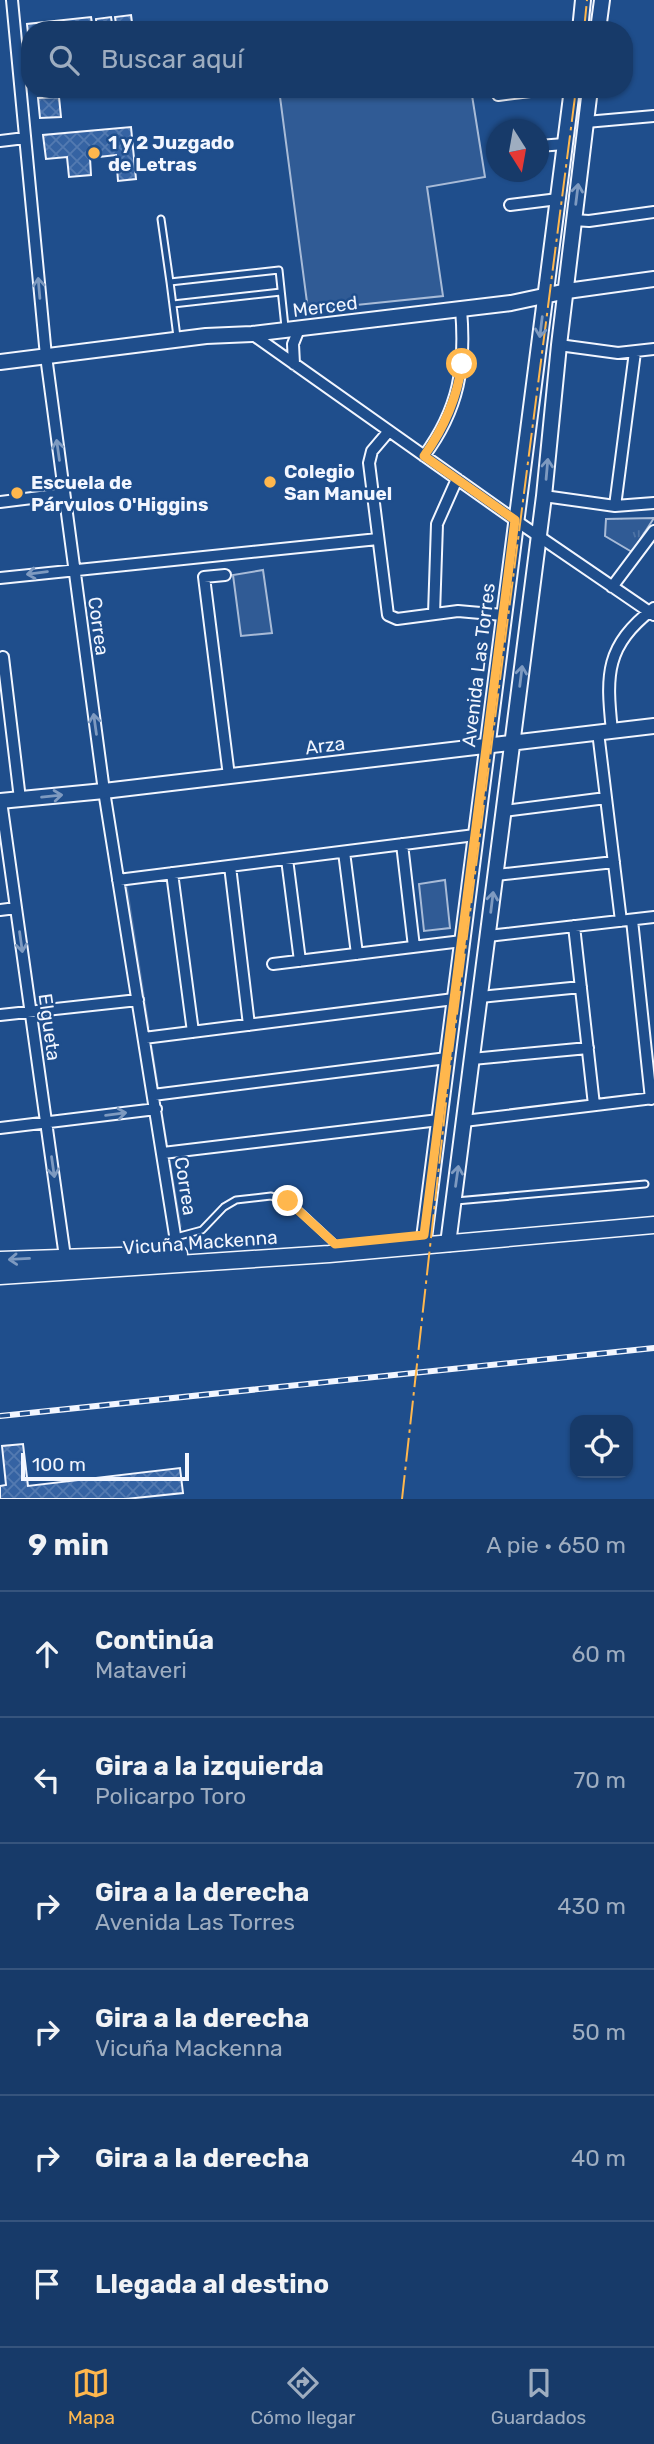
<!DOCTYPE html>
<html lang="es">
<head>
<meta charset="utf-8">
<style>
  :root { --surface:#173a69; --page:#244571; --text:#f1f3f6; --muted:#9eadc0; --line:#36547d; --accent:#ffb74d }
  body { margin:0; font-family:Rubik,sans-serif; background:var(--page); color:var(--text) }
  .controls { position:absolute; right:21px; bottom:21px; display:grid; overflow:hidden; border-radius:14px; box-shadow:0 2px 5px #0004 }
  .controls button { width:63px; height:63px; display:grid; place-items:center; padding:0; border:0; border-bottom:2px solid var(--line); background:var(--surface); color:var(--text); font:35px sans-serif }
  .compass { position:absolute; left:486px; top:119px; width:63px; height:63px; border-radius:50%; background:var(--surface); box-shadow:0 2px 5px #0004; rotate:169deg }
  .scale { position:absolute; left:21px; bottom:18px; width:168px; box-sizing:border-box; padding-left:7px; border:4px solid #f2f6ff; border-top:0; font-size:19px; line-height:24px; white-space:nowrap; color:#f2f6ff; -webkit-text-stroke:5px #1f4e8c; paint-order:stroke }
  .stop { position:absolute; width:21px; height:21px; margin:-16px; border:5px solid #ffb74d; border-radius:50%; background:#fff }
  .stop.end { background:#ffb74d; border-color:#fff; box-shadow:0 2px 7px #0008 }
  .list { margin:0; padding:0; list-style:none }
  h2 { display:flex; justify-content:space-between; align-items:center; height:91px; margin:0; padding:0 28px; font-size:30px }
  h2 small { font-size:23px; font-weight:400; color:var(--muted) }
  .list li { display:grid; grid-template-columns:46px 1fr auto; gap:21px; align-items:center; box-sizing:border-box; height:126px; padding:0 28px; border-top:2px solid var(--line) }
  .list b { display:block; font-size:26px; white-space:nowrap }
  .list p { margin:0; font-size:23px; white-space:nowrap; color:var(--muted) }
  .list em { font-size:23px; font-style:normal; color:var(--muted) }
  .icon { flex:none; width:38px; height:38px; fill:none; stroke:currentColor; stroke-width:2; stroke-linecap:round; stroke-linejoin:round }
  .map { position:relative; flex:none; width:654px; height:1499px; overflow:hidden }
  .search { position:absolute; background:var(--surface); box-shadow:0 2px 5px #0004; left:21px; right:21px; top:21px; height:77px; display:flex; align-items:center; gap:18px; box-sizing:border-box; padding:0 24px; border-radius:28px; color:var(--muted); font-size:26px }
  .sheet { height:847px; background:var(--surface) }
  nav { display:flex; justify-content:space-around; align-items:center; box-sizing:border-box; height:98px; border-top:2px solid var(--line); background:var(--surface); font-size:19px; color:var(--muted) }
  nav a { display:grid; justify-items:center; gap:4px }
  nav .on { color:var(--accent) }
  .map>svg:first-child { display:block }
  .grass { fill:#305b95; stroke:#a8bbd7; stroke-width:2 }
  .park { fill:url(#park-tufts); stroke:#a8bbd7; stroke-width:2 }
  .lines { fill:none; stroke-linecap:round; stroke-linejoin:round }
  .stream { stroke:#446ba0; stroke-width:3.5 }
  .building { fill:url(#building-cross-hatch); stroke:#f2f6ff; stroke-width:2 }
  .lane-casing { stroke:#f2f6ff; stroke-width:9 }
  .street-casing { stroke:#f2f6ff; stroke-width:14 }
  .secondary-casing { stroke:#f2f6ff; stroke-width:18 }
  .primary-casing { stroke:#f2f6ff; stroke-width:19 }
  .lane { stroke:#1f4e8c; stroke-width:5 }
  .street { stroke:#1f4e8c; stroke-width:10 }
  .secondary { stroke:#1f4e8c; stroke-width:14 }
  .primary { stroke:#1f4e8c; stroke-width:16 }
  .rail-casing { stroke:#f2f6ff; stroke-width:6 }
  .rail { stroke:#1f4e8c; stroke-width:3.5; stroke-dasharray:10; stroke-linecap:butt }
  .power { stroke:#ffb74d; stroke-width:2; stroke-dasharray:24 5 3.5 5; stroke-linecap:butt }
  .oneway { stroke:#7e9ac0 }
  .route { stroke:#ffb74d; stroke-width:9 }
  .poi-dot { fill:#ffb74d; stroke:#1f4e8c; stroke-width:2.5 }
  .labels { text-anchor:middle; stroke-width:5; stroke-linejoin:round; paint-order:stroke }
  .poi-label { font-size:19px; font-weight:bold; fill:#f2f6ff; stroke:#1f4e8c; text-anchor:start }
  .street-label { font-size:19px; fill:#f2f6ff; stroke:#1f4e8c }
</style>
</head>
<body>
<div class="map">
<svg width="654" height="1499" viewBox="0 0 654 1499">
  <defs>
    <pattern id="park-tufts" width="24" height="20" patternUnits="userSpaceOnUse" patternTransform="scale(1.75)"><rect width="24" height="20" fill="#305b95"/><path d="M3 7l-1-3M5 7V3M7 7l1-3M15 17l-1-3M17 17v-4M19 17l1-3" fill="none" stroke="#4e73a5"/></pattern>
    <pattern id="building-cross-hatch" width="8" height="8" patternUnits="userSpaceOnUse" patternTransform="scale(1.75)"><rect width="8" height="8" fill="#3563a3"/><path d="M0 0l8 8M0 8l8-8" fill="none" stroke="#537ab1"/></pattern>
  </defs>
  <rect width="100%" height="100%" fill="#1f4e8c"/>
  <path class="grass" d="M355 89H471L485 177 427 187 443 296 308 310 280 97Z
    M263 570 272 633 241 636 233 575Z
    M445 880 450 928 424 931 419 884Z"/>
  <path class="park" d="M654 518 632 552 605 536 606 519Z"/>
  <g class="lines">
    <path class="stream" d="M126 886 148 1027
      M151 1047 157 1085
      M159 1101 166 1143
      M169 1161 180 1226"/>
  </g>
  <path class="building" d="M131 15 133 30H117L115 17Z
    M91 17 93 30H30V53L27 24Z
    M111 17 113 30H97L96 19Z
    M59 97 61 117 40 118 38 98Z
    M131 127 136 179 118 181 116 155 90 158 91 175 69 177 67 157 46 159 43 135Z
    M23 1444 28 1486 180 1468 183 1493 126 1499H0V1486L6 1485 2 1446Z"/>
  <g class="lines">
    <defs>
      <path id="lane" d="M161 219 170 282
        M173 304 281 292
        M177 337 170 282 279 270 285 327
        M456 1201 645 1184
        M176 1237 202 1230 224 1207 236 1200 271 1196 292 1204 335 1244"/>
      <path id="street" d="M12 0 46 356 104 791 178 1254
        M498 95 547 89
        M586 122 654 116
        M0 141 25 138
        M538 146 565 144
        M510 205 558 199
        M573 220 589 221 654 212
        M252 334 515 520 654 615
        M559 345 618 353 654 349
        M294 364 293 344 299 329
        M389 431 372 451 369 463 388 615 397 619 458 611 503 615
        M424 456C459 409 466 366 461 309
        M544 496 615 506 654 503
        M0 502 64 494
        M615 506 635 352
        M225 575 204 577 229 776
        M0 578 378 539
        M612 587 654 531
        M434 614 437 524 457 479
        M3 657 20 799
        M612 731C606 674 605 646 654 608
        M598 732 621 921
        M1 801 65 1257
        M504 811 606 798
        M402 844 414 947
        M344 852 357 954
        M287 859 300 961
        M230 866 249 1025
        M172 873 193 1032
        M496 875 614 862
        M118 880 475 835
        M0 910 16 908
        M632 920 651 1099
        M574 926 594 1105
        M488 936 654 917
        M273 964 462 941
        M480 997 581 987
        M0 1015 138 1000
        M144 1038 454 999
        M472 1059 588 1048
        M153 1095 447 1058
        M464 1121 654 1098
        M0 1128 156 1109
        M163 1153 439 1120"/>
      <path id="secondary" d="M580 30 583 0
        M598 30 602 0
        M0 362 206 336 252 334 511 303 567 291 654 279
        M0 801 104 791 654 726
        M448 1244 544 496 559 345 590 89
        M423 1246 572 89"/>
      <path id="primary" d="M0 1260 179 1254
        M0 1276 329 1254 654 1225"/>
    </defs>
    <use href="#lane" class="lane-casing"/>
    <use href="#street" class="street-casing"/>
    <use href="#secondary" class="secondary-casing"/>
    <use href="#primary" class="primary-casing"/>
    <use href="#lane" class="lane"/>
    <use href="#street" class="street"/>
    <use href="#secondary" class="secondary"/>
    <use href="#primary" class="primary"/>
    <defs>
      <path id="rail" d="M0 1416 654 1348"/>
    </defs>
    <use href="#rail" class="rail-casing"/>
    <use href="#rail" class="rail"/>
    <path class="power" d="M584 30 587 0
      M402 1499 449 1076 576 89"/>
  </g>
  <defs><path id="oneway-shaft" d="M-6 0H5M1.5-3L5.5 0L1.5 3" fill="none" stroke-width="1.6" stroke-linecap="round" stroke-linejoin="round" transform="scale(1.75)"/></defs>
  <g class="oneway">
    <use href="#oneway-shaft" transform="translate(577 194) rotate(-83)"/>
    <use href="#oneway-shaft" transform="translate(39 288) rotate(-95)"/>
    <use href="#oneway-shaft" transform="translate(541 327) rotate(97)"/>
    <use href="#oneway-shaft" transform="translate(58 450) rotate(-98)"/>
    <use href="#oneway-shaft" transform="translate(547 469) rotate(-85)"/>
    <use href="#oneway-shaft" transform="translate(37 573) rotate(173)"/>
    <use href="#oneway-shaft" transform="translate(521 676) rotate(-83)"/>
    <use href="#oneway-shaft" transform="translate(95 724) rotate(-98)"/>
    <use href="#oneway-shaft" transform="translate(52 796) rotate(-6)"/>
    <use href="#oneway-shaft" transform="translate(492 902) rotate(-83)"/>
    <use href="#oneway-shaft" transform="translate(21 942) rotate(82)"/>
    <use href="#oneway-shaft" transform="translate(116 1114) rotate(-7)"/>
    <use href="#oneway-shaft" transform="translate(53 1167) rotate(82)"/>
    <use href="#oneway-shaft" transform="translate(457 1176) rotate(-82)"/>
    <use href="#oneway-shaft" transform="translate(19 1259) rotate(177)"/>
  </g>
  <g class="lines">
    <path class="route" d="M288 1201 335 1244 424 1235 515 520 424 456C444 428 457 398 462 364"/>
  </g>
  <g class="poi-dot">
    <circle cx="94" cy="153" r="7"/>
    <circle cx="270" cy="482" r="7"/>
    <circle cx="17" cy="493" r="7"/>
  </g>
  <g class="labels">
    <g class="poi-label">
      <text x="108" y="149">1 y 2 Juzgado<tspan x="108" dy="22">de Letras</tspan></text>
      <text x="284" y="478">Colegio<tspan x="284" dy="22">San Manuel</tspan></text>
      <text x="31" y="489">Escuela de<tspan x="31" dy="22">Párvulos O'Higgins</tspan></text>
    </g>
    <g class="street-label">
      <text transform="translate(325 306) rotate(-7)" y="7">Merced</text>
      <text transform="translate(99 626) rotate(82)" y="7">Correa</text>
      <text transform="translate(478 665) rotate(-83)" y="7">Avenida Las Torres</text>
      <text transform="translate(325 745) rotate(-7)" y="7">Arza</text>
      <text transform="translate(50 1027) rotate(82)" y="7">Elgueta</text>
      <text transform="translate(186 1186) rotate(81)" y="7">Correa</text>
      <text transform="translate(200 1242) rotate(-4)" y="7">Vicuña Mackenna</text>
    </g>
  </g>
</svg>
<div class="controls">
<button><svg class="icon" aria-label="locate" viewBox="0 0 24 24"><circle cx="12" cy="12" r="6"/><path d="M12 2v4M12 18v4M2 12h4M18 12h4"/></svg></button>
</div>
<svg class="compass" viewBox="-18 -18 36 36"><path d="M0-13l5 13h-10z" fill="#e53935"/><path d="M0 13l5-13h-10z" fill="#9eadc0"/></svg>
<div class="scale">100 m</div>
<div class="stop" style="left:462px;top:364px"></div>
<div class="stop end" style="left:288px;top:1201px"></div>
<div class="search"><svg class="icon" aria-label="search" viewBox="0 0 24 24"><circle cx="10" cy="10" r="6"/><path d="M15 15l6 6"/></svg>Buscar aquí</div>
</div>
<section class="sheet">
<h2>9 min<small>A pie · 650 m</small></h2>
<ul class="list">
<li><svg class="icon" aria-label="ahead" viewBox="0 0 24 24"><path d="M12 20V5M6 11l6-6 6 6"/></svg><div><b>Continúa</b><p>Mataveri</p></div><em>60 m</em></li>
<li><svg class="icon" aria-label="left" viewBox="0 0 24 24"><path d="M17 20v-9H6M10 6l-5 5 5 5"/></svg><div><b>Gira a la izquierda</b><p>Policarpo Toro</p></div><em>70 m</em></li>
<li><svg class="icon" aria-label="right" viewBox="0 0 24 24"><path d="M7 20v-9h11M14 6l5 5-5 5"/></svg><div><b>Gira a la derecha</b><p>Avenida Las Torres</p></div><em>430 m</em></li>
<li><svg class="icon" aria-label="right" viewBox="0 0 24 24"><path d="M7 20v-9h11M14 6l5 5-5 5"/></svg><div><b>Gira a la derecha</b><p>Vicuña Mackenna</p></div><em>50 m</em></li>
<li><svg class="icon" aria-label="right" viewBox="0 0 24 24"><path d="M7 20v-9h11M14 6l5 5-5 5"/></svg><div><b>Gira a la derecha</b></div><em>40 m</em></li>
<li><svg class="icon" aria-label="arrive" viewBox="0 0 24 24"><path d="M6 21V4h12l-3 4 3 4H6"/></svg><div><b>Llegada al destino</b></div></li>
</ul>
</section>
<nav>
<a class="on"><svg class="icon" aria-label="map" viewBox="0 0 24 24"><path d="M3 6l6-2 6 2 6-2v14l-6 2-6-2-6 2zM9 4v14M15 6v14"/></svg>Mapa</a>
<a><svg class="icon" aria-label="directions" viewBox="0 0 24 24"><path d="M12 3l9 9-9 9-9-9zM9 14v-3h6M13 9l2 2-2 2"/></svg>Cómo llegar</a>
<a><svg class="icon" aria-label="saved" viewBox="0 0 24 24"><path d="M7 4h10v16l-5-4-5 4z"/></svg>Guardados</a>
</nav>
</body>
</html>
